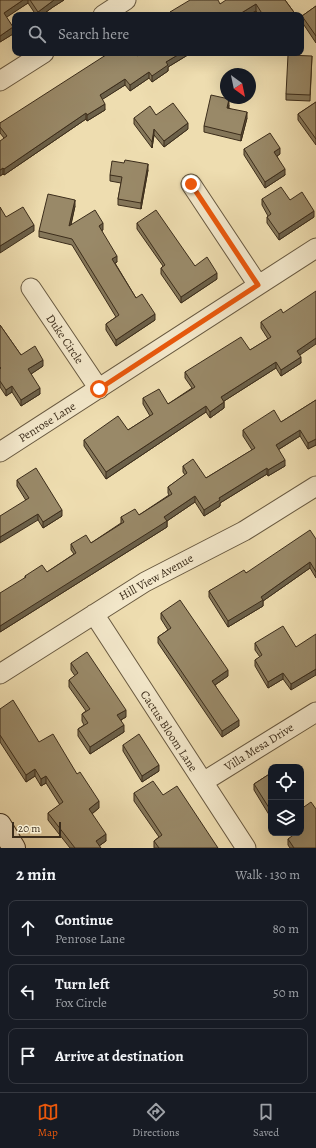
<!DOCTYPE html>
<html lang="en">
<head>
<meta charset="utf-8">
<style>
  :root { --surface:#171b24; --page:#20242c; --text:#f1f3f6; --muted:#9ea1a6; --line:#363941; --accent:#ea580c }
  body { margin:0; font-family:Alegreya,serif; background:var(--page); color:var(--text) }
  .controls { position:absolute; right:12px; bottom:12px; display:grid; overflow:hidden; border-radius:8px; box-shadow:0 4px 16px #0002 }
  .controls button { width:36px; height:36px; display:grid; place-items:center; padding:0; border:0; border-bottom:1px solid var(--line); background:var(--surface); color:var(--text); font:20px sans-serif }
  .compass { position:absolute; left:220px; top:68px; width:36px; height:36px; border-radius:50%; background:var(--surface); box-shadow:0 4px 16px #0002; rotate:147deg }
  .scale { position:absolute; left:12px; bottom:10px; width:49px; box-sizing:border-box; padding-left:4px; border:2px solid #3c2d1b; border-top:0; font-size:11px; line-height:14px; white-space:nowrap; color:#3c2d1b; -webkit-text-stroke:3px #f4e9cc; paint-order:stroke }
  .stop { position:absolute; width:12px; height:12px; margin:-9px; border:3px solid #ea580c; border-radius:50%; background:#fff }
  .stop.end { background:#ea580c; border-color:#fff; box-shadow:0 1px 4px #0008 }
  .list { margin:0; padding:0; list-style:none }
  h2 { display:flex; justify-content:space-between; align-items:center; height:52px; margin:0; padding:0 16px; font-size:17px }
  h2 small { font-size:13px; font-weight:400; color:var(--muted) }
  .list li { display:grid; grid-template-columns:26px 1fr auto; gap:12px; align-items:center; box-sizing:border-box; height:56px; margin:0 8px 8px; padding:0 8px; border:1px solid var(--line); border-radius:8px }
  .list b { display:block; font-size:15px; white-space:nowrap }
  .list p { margin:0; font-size:13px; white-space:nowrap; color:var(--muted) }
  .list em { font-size:13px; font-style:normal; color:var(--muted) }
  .icon { flex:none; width:22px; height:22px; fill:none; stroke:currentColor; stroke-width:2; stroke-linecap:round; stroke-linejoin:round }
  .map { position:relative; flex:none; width:316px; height:848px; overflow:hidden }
  .search { position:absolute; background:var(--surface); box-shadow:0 4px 16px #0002; left:12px; right:12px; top:12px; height:44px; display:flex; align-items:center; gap:10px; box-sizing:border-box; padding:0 14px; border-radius:8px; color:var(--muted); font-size:15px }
  .sheet { height:244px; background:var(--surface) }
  nav { display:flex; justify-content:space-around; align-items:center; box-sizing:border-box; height:56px; border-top:1px solid var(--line); background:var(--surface); font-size:11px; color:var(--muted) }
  nav a { display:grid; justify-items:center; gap:2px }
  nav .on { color:var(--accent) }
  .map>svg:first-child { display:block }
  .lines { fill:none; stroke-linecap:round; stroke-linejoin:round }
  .minor-casing { stroke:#685940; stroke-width:21 }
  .secondary-casing { stroke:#3c2d1b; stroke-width:24 }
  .minor { stroke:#f4e9cc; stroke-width:19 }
  .secondary { stroke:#f4e9cc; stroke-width:22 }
  .wall { fill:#847659; stroke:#3c2d1b }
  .shaded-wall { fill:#6b6049; stroke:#3c2d1b }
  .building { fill:#998968; stroke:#3c2d1b }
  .route { stroke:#ea580c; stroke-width:5 }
  .labels { text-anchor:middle; stroke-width:3; stroke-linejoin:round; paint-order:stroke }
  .street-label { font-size:12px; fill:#3c2d1b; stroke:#f4e9cc }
</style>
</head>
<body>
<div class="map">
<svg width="316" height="848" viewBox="0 0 316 848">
  <rect width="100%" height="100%" fill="#eeddb0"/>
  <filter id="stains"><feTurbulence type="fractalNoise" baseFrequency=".005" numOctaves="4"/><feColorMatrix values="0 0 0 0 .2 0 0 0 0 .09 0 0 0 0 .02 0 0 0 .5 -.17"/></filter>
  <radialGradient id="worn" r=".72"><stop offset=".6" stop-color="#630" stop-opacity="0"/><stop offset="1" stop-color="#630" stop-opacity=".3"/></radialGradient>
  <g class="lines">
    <defs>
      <path id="minor" d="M103 15 126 0
        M0 81 44 53
        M191 184 258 285
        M31 288 99 389
        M0 452 316 248
        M94 614 246 848
        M0 674 145 582 244 531 316 486
        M203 782 316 712"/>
      <path id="secondary" d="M0 825 14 848"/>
    </defs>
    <use href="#minor" class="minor-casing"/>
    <use href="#secondary" class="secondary-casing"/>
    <use href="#minor" class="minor"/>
    <use href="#secondary" class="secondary"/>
  </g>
  <path class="wall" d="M0 0H64L53 7 42 15H36L28 3 6 17 13 27V34L0 42Z
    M285 0 296 15H259L256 11 248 15H170V12L220 4Z
    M316 6V43L302 22V16Z
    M141 53H191L168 67V71L152 82 149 78 130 91 125 85 102 99 105 110 87 121 86 119 4 175 3 174 0 176 4 138 0 133V123L137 56Z
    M312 56 310 101 286 100V94Z
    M316 102V145L298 120V114Z
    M229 105V108L247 118 241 141 204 132V126Z
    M156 115 188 129 164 147 154 135 152 148 134 124V118Z
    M244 149 280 154 277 156 285 175 265 188 244 155Z
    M148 170 141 209 118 205V199L121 183 110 181V175Z
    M262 199 290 200 314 217 279 240 267 223V217L268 216 262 205Z
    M75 206 71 225 103 230H101L117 262 115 263 136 298 155 320 116 346 106 330V324L116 317 72 245 39 237V231Z
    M137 223 195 266 217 279 181 303 161 274V268L163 266 137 229Z
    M261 322 299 355 301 363 281 376 276 368 224 401V408L210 418 206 412 106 479 84 446V440L128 430 150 416 143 404V398L168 404 192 388 185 378V372L250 350 268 339 261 328Z
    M0 325 21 355 43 366 31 374 40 394 21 406 12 392 6 396 0 387Z
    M316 400V445L308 449 300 436 278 450 285 466 268 476 267 474 220 503V506L204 516 195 502 167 521V527L0 632 25 578V576L47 572 74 554 71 550V544L91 543 121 523V517L139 515 169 495 168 493V487L185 475 183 472V466L206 478 252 450 243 436V430L281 422Z
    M17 480 62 516 43 528 17 486Z
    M316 539V578L310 568 263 601V606L228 627 209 597V591Z
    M161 613 228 676 215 685 239 726 222 737 158 643V637L168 630 161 619Z
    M255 643 296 647 291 690 283 679 268 688 255 666V660L260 657 255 650Z
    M71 663 126 717 121 720 124 732 90 754 78 736V729L84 725 82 721V714L86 711 69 687V680L75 676 71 670Z
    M0 709 39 742 99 808 92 814 106 841 99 846 101 848H70L48 820V813L60 805 46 783 41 786 35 776 26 782 0 742Z
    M123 745 159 771 142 782 123 751Z
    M271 773V818L254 790V784Z
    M134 793 163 795 218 848H154V841L159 837 134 801Z
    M301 809 316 848H290L288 845V839L301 833Z"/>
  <path class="shaded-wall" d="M23 0H28V3L4 19V13Z
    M54 0H64L53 7 42 15H38V12Z
    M256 4V11L248 15H238Z
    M13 27V34L0 42V36Z
    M181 53H191L168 67V71L152 82V76L166 62Z
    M149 72V78L130 91V85Z
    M125 79V85L100 101V95Z
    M229 99V105L227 114V108Z
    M105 104V110L87 121V115Z
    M247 112V118L241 141V135Z
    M86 113V119L4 175V169Z
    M188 123V129L164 147V141Z
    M154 129V135L152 148V142Z
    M280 148V154L274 158V152Z
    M148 164V170L141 209V203Z
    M3 168V174L0 176V170Z
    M285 169V175L265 188V182Z
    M75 200V206L69 232V226Z
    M314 211V217L279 240V234Z
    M103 223V230L99 232V226Z
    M34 225V231L0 253V246Z
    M117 256V262L112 265V259Z
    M217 273V279L181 303V297Z
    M155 314V320L116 346V340Z
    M316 338V344L297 357V351Z
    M301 357V363L281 376V370Z
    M43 360V366L28 376V369Z
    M276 362V368L221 403V397Z
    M12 386V392L6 396V390Z
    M40 388V394L21 406V400Z
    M224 402V408L210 418V412Z
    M206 406V412L106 479V472Z
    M300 430V436L276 451V445Z
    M316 439V445L308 449V443Z
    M285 460V466L268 476V470Z
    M267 468V474L220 503V506L204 516V510L219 498Z
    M195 496V502L167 521V527L0 632V626Z
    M62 510V516L43 528V522Z
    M38 514V520L0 543V537Z
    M310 562V568L263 601V606L228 627V621L261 597Z
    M316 669V675L291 690V684Z
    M228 670V676L212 687V681Z
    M283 673V679L268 688V682Z
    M126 710V717L117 722V715Z
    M239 720V726L222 737V731Z
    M124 725V732L90 754V747Z
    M159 765V771L142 782V776Z
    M35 769V776L26 782V775Z
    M46 776V783L41 786V779Z
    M99 801V808L89 816V809Z
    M106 834V841L96 848V841Z"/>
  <path class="building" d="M0 0H23L4 13 13 27 0 36Z
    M30 0H54L38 12Z
    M190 0H218L220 4 226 0H285L296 15H263L256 4 238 15H171L170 12Z
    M316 6V36L302 16Z
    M109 53H135L137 56 141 53H181L166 62 168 65 152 76 149 72 130 85 125 79 100 95 105 104 87 115 86 113 4 169 3 168 0 170V141L7 136 0 127V123Z
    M288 55 312 56 310 95 286 94Z
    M211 95 229 99 227 108 247 112 241 135 204 126Z
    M316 102V139L298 114Z
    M173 103 188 123 164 141 154 129 152 142 134 118 150 106 156 115Z
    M270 133 280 148 274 152 285 169 265 182 244 149Z
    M125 160 148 164 141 203 118 199 122 177 110 175 112 161 124 163Z
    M281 187 290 200 302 192 314 211 279 234 267 217 271 214 262 199Z
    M48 194 75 200 69 226 95 210 103 223 99 226 117 256 112 259 136 298 142 294 155 314 116 340 106 324 119 315 72 239 39 231Z
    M0 207 6 217 23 207 34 225 0 246Z
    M156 210 195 266 207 257 217 273 181 297 161 268 165 265 137 223Z
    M316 291V338L297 351 301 357 281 370 276 362 221 397 224 402 210 412 206 406 106 472 84 440 118 416 128 430 153 414 143 398 159 389 168 404 195 387 185 372 241 337 250 350 271 337 261 322 281 309 283 313Z
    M0 325 21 355 35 346 43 360 28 369 40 388 21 400 12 386 6 390 0 381V369L1 368 0 367Z
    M316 400V439L308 443 300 430 276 445 285 460 268 470 267 468 219 498 220 500 204 510 195 496 164 517 167 521 0 626V593L26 577 25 576 42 565 47 572 76 553 71 544 86 535 91 543 124 522 121 517 135 509 139 515 172 494 168 487 187 473 183 466 193 459 206 478 255 448 243 430 274 410 281 422Z
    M36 468 62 510 43 522 38 514 0 537V516L29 498 17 480Z
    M310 530 316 539V572L310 562 261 597 263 600 228 621 209 591 244 570 246 573Z
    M180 600 228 670 212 681 239 720 222 731 158 637 171 628 161 613Z
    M283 626 296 647 316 634V669L291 684 283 673 268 682 255 660 262 655 255 643Z
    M87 652 126 710 117 715 124 725 90 747 78 729 88 723 82 714 90 709 69 680 78 673 71 663Z
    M13 700 39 742 53 734 77 774 80 772 99 801 89 809 106 834 96 841 101 848H75L48 813 63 802 46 776 41 779 35 769 26 775 0 735V709Z
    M139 734 159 765 142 776 123 745Z
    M271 773V811L254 784Z
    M153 781 163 795 177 786 218 848H159L154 841 162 835 134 793Z
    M311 802 316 809V848H294L288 839 296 833H301V830L302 829 301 828V809Z"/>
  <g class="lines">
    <path class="route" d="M99 389 258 285 191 184"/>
  </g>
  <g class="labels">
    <g class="street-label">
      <text transform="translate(65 339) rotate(56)" y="4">Duke Circle</text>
      <text transform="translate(47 422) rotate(-32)" y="4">Penrose Lane</text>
      <text transform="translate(156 577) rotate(-29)" y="4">Hill View Avenue</text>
      <text transform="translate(169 731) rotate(57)" y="4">Cactus Bloom Lane</text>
      <text transform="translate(259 747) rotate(-32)" y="4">Villa Mesa Drive</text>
    </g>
  </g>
  <rect width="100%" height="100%" filter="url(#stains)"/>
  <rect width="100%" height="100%" fill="url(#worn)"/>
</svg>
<div class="controls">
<button><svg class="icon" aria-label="locate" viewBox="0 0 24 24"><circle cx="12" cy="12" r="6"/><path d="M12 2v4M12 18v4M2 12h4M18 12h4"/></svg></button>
<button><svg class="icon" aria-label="layers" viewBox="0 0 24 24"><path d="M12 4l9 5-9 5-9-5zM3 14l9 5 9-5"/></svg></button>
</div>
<svg class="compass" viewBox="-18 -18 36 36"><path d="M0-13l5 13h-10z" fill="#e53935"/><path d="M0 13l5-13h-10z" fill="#9ea1a6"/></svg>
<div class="scale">20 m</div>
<div class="stop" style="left:99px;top:389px"></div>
<div class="stop end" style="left:191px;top:184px"></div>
<div class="search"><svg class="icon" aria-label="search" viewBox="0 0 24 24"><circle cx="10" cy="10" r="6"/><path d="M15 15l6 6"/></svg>Search here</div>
</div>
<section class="sheet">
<h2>2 min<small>Walk · 130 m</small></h2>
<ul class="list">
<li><svg class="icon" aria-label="ahead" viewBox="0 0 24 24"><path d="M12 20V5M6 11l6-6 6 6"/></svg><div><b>Continue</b><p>Penrose Lane</p></div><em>80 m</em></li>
<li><svg class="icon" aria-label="left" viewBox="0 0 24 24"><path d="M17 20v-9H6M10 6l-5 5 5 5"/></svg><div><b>Turn left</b><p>Fox Circle</p></div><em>50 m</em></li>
<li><svg class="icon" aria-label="arrive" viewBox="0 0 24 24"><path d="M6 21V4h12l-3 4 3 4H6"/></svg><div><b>Arrive at destination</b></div></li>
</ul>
</section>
<nav>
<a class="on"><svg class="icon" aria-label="map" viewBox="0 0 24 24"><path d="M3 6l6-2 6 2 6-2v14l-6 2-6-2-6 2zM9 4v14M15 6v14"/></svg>Map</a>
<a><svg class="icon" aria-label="directions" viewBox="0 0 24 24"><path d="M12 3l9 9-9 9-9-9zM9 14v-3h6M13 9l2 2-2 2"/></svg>Directions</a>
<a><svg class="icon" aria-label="saved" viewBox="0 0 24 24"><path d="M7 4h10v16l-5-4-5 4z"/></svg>Saved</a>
</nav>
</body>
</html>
